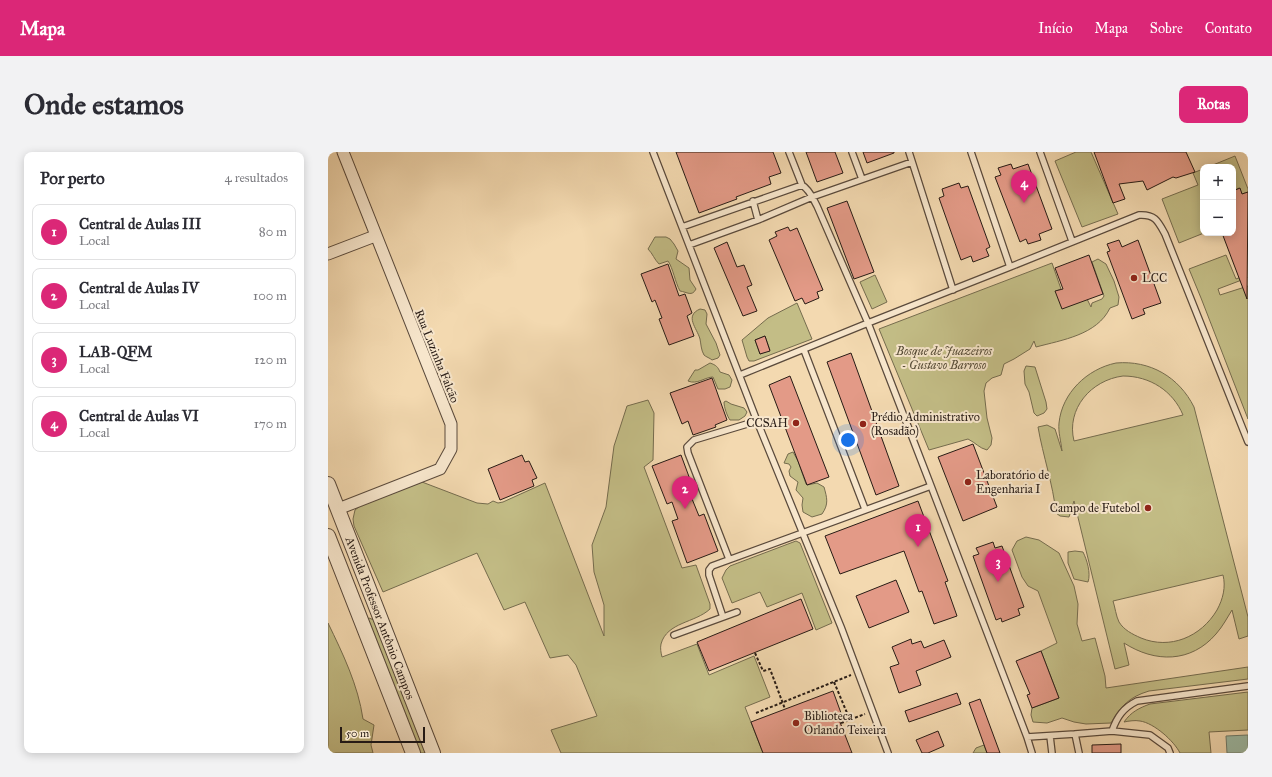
<!DOCTYPE html>
<html lang="pt">
<head>
<meta charset="utf-8">
<style>
  :root { --surface:#fff; --page:#f2f2f3; --text:#2b2b33; --muted:#7c7c81; --line:#e1e1e2; --accent:#db2777 }
  body { margin:0; font-family:"IM FELL Great Primer",serif; background:var(--page); color:var(--text) }
  .controls { position:absolute; right:12px; top:12px; display:grid; overflow:hidden; border-radius:8px; box-shadow:0 2px 10px #0003 }
  .controls button { width:36px; height:36px; display:grid; place-items:center; padding:0; border:0; border-bottom:1px solid var(--line); background:var(--surface); color:var(--text); font:20px sans-serif }
  .scale { position:absolute; left:12px; bottom:10px; width:85px; box-sizing:border-box; padding-left:4px; border:2px solid #271b15; border-top:0; font-size:11px; line-height:14px; white-space:nowrap; color:#271b15; -webkit-text-stroke:3px #f7e6cc; paint-order:stroke }
  .you { position:absolute; left:520px; top:288px; width:14px; height:14px; margin:-10px; border:3px solid #fff; border-radius:50%; background:#1a73e8; box-shadow:0 0 0 6px #1a73e833 }
  .badge { display:grid; place-items:center; width:26px; height:26px; border-radius:50%; background:var(--accent); color:#fff; font-size:13px; font-weight:700 }
  .pin { position:absolute; translate:-50% -33px; filter:drop-shadow(0 1px 2px #0008) }
  .pin::after { content:''; position:absolute; top:21px; width:14px; height:12px; background:inherit; clip-path:polygon(0 0,100% 0,50% 100%) }
  .list { margin:0; padding:0; list-style:none }
  h2 { display:flex; justify-content:space-between; align-items:center; height:52px; margin:0; padding:0 16px; font-size:17px }
  h2 small { font-size:13px; font-weight:400; color:var(--muted) }
  .list li { display:grid; grid-template-columns:26px 1fr auto; gap:12px; align-items:center; box-sizing:border-box; height:56px; margin:0 8px 8px; padding:0 8px; border:1px solid var(--line); border-radius:8px }
  .list b { display:block; font-size:15px; white-space:nowrap }
  .list p { margin:0; font-size:13px; white-space:nowrap; color:var(--muted) }
  .list em { font-size:13px; font-style:normal; color:var(--muted) }
  .map { position:relative; flex:none; width:920px; height:601px; overflow:hidden; border-radius:8px }
  header { display:flex; align-items:center; gap:24px; box-sizing:border-box; height:56px; padding:0 20px; background:var(--accent); color:#fff }
  header strong { font-size:19px }
  nav { display:flex; gap:22px; margin-inline-start:auto; font-size:14px }
  .intro { display:flex; align-items:center; justify-content:space-between; box-sizing:border-box; height:96px; padding:0 24px }
  h1 { margin:0; font-size:28px }
  .button { padding:10px 18px; border-radius:8px; background:var(--accent); color:#fff; font-size:14px; font-weight:700 }
  main { display:flex; gap:24px; padding:0 24px }
  aside { flex:1; background:var(--surface); border-radius:8px; box-shadow:0 2px 10px #0003 }
  .map>svg:first-child { display:block }
  .green { fill:#c3bd86; stroke:#756c4e; fill-rule:evenodd }
  .water { fill:#9dbba6; stroke:#6e7b6c }
  .building { fill:#e39a87; stroke:#271b15 }
  .lines { fill:none; stroke-linecap:round; stroke-linejoin:round }
  .service-casing { stroke:#5a4a3c; stroke-width:8 }
  .minor-casing { stroke:#5a4a3c; stroke-width:13 }
  .tertiary-casing { stroke:#5a4a3c; stroke-width:16 }
  .path { stroke:#271b15; stroke-width:2; stroke-dasharray:3 2; stroke-linecap:butt }
  .service { stroke:#f7e6cc; stroke-width:5.5 }
  .minor { stroke:#f7e6cc; stroke-width:11 }
  .tertiary { stroke:#f7e6cc; stroke-width:14 }
  .poi-dot { fill:#8f2418; stroke:#f7e6cc; stroke-width:1.5 }
  .labels { text-anchor:middle; stroke-width:4; stroke-linejoin:round; paint-order:stroke }
  .poi-label { font-size:12px; fill:#271b15; stroke:#f7e6cc; text-anchor:start }
  .park-label { font-size:12px; font-style:italic; fill:#564c37; stroke:#f7e6cc }
  .street-label { font-size:12px; fill:#271b15; stroke:#f7e6cc }
</style>
</head>
<body>
<header>
<strong>Mapa</strong>
<nav><a>Início</a><a>Mapa</a><a>Sobre</a><a>Contato</a></nav>
</header>
<div class="intro"><h1>Onde estamos</h1><a class="button">Rotas</a></div>
<main>
<aside>
<h2>Por perto<small>4 resultados</small></h2>
<ul class="list">
<li><span class="badge">1</span><div><b>Central de Aulas III</b><p>Local</p></div><em>80 m</em></li>
<li><span class="badge">2</span><div><b>Central de Aulas IV</b><p>Local</p></div><em>100 m</em></li>
<li><span class="badge">3</span><div><b>LAB-QFM</b><p>Local</p></div><em>120 m</em></li>
<li><span class="badge">4</span><div><b>Central de Aulas VI</b><p>Local</p></div><em>170 m</em></li>
</ul>
</aside>
<div class="map">
<svg width="920" height="601" viewBox="0 0 920 601">
  <rect width="100%" height="100%" fill="#f3d9b0"/>
  <filter id="stains"><feTurbulence type="fractalNoise" baseFrequency=".005" numOctaves="4"/><feColorMatrix values="0 0 0 0 .2 0 0 0 0 .09 0 0 0 0 .02 0 0 0 .5 -.17"/></filter>
  <radialGradient id="worn" r=".72"><stop offset=".6" stop-color="#630" stop-opacity="0"/><stop offset="1" stop-color="#630" stop-opacity=".3"/></radialGradient>
  <path class="green" d="M748 0H763L790 62 754 75 727 9Z
    M907 4 920 37V40L914 42 911 36 905 39V15H880Z
    M875 17V81H876L851 91 834 47 870 33 865 21Z
    M327 85H338L342 87 346 92 350 99 348 107 361 116 362 128 368 137C364 145 359 140 352 139 347 130 345 116 340 109L331 112C326 107 325 102 320 97Z
    M898 103 908 127 918 123 919 126 890 137 892 143 920 134V267L873 146 861 117Z
    M770 107 778 112 786 129 791 145 790 153 782 156C769 183 734 188 708 195L706 189 702 197 686 207 676 212 673 223 664 226 658 231 656 239 659 266 664 286 663 293 659 298C651 296 648 291 640 287L601 298 551 177 724 111 733 137 728 139 759 147 763 155 764 151 774 147 776 144 764 110Z
    M547 123 559 150 544 157 532 130Z
    M469 151 484 187 426 209H421L419 205 414 188 440 166ZM437 184 442 198 432 202 427 188Z
    M372 157 377 158 379 162 378 172 388 191 392 203 390 206 384 208C382 206 378 205 376 203 373 198 373 192 372 187 369 176 356 164 372 157Z
    M382 211C388 213 390 215 392 220L401 223 404 228 402 235 397 237H390L385 225C377 225 369 233 360 229L367 218H370Z
    M788 211C822 208 851 225 866 255L920 465V484L911 487 904 458C899 466 895 474 888 482 863 511 827 511 796 491L801 513 787 517 746 349 741 365 732 364 728 361C725 332 715 304 710 275L719 273 727 277 734 299C733 289 730 280 731 271 734 241 759 217 788 211ZM795 224C822 224 845 239 855 263L746 289C738 257 763 228 795 224ZM895 423C898 435 895 447 889 458 873 485 842 498 813 486 804 482 796 478 791 470 788 464 787 455 785 449Z
    M698 214 707 215 718 250 719 257 716 261 709 264 706 261 701 240 697 232 696 219Z
    M320 248 326 261 325 308 316 315 354 416 368 413 382 452V457C367 471 339 470 333 492 332 496 333 501 334 505L369 492 381 523 426 504 442 545 417 555 435 601H233L223 578 269 564 248 513 240 503 222 506 197 450 176 458 149 401 55 440 26 374 25 367 27 358 32 354 94 330 149 351 160 352 165 349 170 351 175 350 217 331 276 484V453L266 420 264 393 278 355 286 294 299 254Z
    M398 249 403 252 416 256 419 260 417 264 411 268H402C399 264 396 255 396 250Z
    M465 300 470 309 478 332 479 333 489 331 496 335C499 346 501 352 494 362L484 365 475 360 474 353 475 346 468 338 470 330 462 324 461 319 463 315 461 312 456 311 460 302Z
    M698 385 711 388 731 401 746 434 750 452 749 472 754 489 767 486 777 524 778 536 920 515V527L821 539C801 545 793 554 783 571L758 572 746 570 734 566 719 571 705 570 703 563 704 556 731 546 713 499 729 491 710 439 700 434 694 425 684 398 689 389Z
    M468 389 472 391 504 471 488 478 474 441 439 455 432 440 404 451 394 426 398 418 402 414Z
    M747 399 755 400C759 408 763 421 760 430L746 427 740 411V400Z
    M41 466 46 468 98 601H91L38 468Z
    M0 471C15 502 30 533 35 567L46 573 43 593 45 601H0Z
    M920 540V578L881 580 883 601H852C846 589 826 571 812 569 807 568 801 569 796 570 803 560 811 556 822 552Z
    M656 593 659 601H645L648 596Z"/>
  <path class="water" d="M920 583V601H899L898 584Z"/>
  <path class="building" d="M348 0H445L453 21 441 25 443 32 408 45 409 47 371 61Z
    M478 0H507L515 21 489 30Z
    M535 0H566V1L539 11Z
    M766 0H858L867 20 848 26 845 25 819 38 815 29 791 32 797 47 785 51Z
    M683 12 685 17 700 12 724 77 711 82 713 88 700 92 698 87 692 90 667 25 673 23 670 16Z
    M631 31 633 36 640 34 662 95 658 97 661 104 645 110 643 104 633 108 611 46 616 44 614 37Z
    M912 36 914 42 920 40 919 147 894 81H905V39Z
    M519 49 546 120 526 127 499 56Z
    M460 75 462 79 469 76 495 138 489 140 491 146 477 152 474 146 467 149 441 88 449 84 447 80Z
    M791 88 794 95 810 88 833 151 815 157 817 162 804 167 779 100 782 99 779 92Z
    M399 90 409 115 416 113 424 133 419 135 429 159 415 164 386 96Z
    M761 103 775 142 734 157 727 139 735 137 727 116Z
    M340 112 351 144 357 142 364 161 359 164 366 184 341 193 331 167 334 166 327 148 324 150 313 122Z
    M437 184 442 199 432 202 427 188Z
    M523 201 571 334 548 343 499 210Z
    M462 224 501 325 479 333 441 233Z
    M384 226 399 268 387 273 388 275 365 283 360 269 354 272 342 241Z
    M645 292 669 355 635 369 610 305Z
    M194 303 197 310 201 309 209 326 204 328 206 334 172 348 160 317Z
    M353 303 367 341 362 342 371 364 376 362 390 399 359 411 344 369 350 367 344 350 339 352 324 314Z
    M590 349 620 429 617 430 629 464 606 472 594 439 591 440 576 399 512 422 497 384Z
    M665 390 667 396 674 394 696 455 690 457 692 463 674 470 673 466 668 468 645 404 651 402 648 396Z
    M568 428 581 460 541 476 528 444Z
    M473 447 485 477 381 519 369 490Z
    M583 487 584 492 593 489 596 496 616 488 623 505 588 519 593 533 571 541 562 515 571 512 564 495Z
    M713 499 731 546 704 556 699 543 702 542 688 509Z
    M505 539 513 561 510 565 524 601H435L423 570Z
    M629 541 633 552 581 570 577 559Z
    M652 547 672 601H659L641 551Z
    M610 579 616 594 600 601H594L588 588Z
    M793 592V601H764V593Z"/>
  <g class="lines">
    <defs>
      <path id="service" d="M325 0 429 269 513 475 560 601
        M461 0 474 33C482 38 485 47 489 54L540 171 603 334 699 585 704 601
        M524 0 534 27
        M581 0 625 138
        M643 0 682 115
        M712 0 744 89
        M425 49 430 68
        M354 75 474 33
        M361 93 430 68 484 45 584 10
        M476 198 537 357
        M412 223 540 171 682 115 811 63C827 62 830 69 837 82L920 290
        M401 407 360 301 359 295 366 288 429 269
        M395 465 381 423V418L384 414 603 334
        M346 483 409 460
        M747 582 784 579
        M722 584 724 601
        M699 585 747 582 751 601
        M842 601 840 596 822 583 784 579C789 565 795 556 809 549L920 534"/>
      <path id="minor" d="M0 102 47 84
        M10 357 112 317 123 297V272L15 0"/>
      <path id="tertiary" d="M0 332 105 601
        M0 384 85 601"/>
    </defs>
    <use href="#service" class="service-casing"/>
    <use href="#minor" class="minor-casing"/>
    <use href="#tertiary" class="tertiary-casing"/>
    <path class="path" d="M427 501 435 519 442 517 457 557
      M506 530 522 568
      M428 561 523 523
      M513 571 537 562"/>
    <use href="#service" class="service"/>
    <use href="#minor" class="minor"/>
    <use href="#tertiary" class="tertiary"/>
  </g>
  <g class="poi-dot">
    <circle cx="806" cy="126" r="4"/>
    <circle cx="468" cy="271" r="4"/>
    <circle cx="535" cy="272" r="4"/>
    <circle cx="640" cy="330" r="4"/>
    <circle cx="820" cy="356" r="4"/>
    <circle cx="468" cy="571" r="4"/>
  </g>
  <g class="labels">
    <g class="poi-label">
      <text x="814" y="130">LCC</text>
      <text x="543" y="269">Prédio Administrativo<tspan x="543" dy="14">(Rosadão)</tspan></text>
      <text x="460" y="275" text-anchor="end">CCSAH</text>
      <text x="648" y="327">Laboratório de<tspan x="648" dy="14">Engenharia I</tspan></text>
      <text x="812" y="360" text-anchor="end">Campo de Futebol</text>
      <text x="476" y="568">Biblioteca<tspan x="476" dy="14">Orlando Teixeira</tspan></text>
    </g>
    <g class="park-label">
      <text x="616" y="203">Bosque de Juazeiros<tspan x="616" dy="14">- Gustavo Barroso</tspan></text>
    </g>
    <g class="street-label">
      <text transform="translate(109 204) rotate(68)" y="4">Rua Luzinha Falcão</text>
      <text transform="translate(52 466) rotate(69)" y="4">Avenida Professor Antônio Campos</text>
    </g>
  </g>
  <rect width="100%" height="100%" filter="url(#stains)"/>
  <rect width="100%" height="100%" fill="url(#worn)"/>
</svg>
<div class="controls">
<button>+</button>
<button>−</button>
</div>
<div class="scale">50 m</div>
<div class="you"></div>
<div class="pin badge" style="left:590px;top:395px">1</div>
<div class="pin badge" style="left:357px;top:357px">2</div>
<div class="pin badge" style="left:670px;top:430px">3</div>
<div class="pin badge" style="left:696px;top:51px">4</div>
</div>
</main>
</body>
</html>
